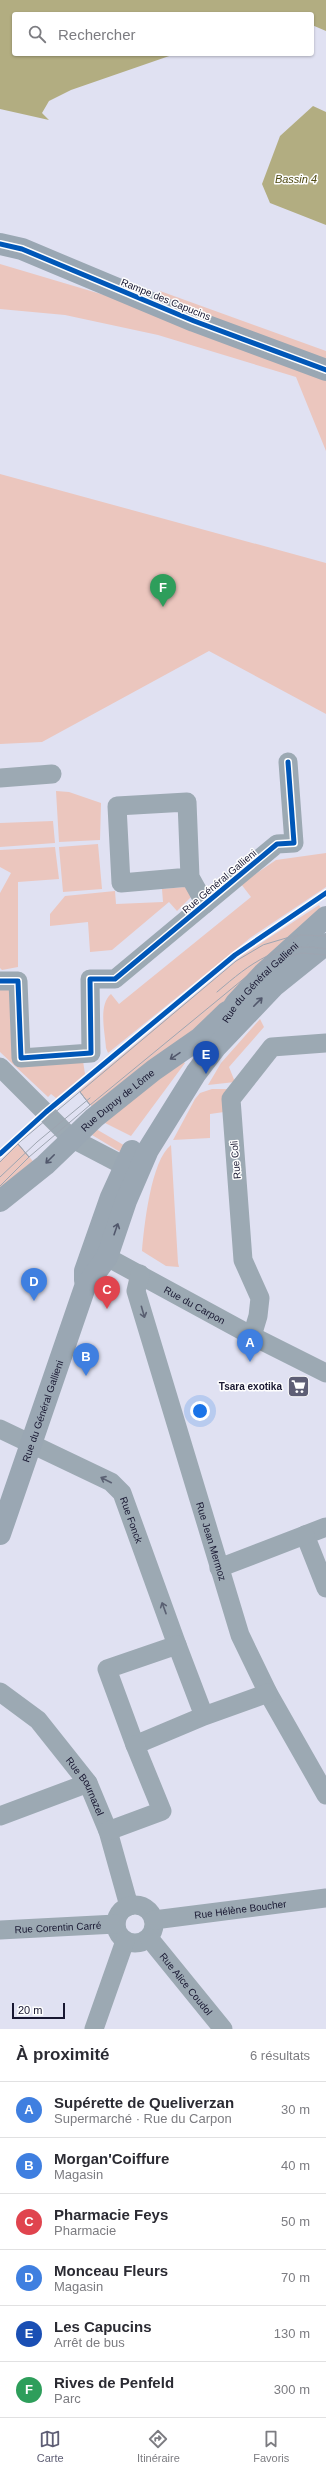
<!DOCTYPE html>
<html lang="fr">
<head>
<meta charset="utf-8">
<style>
  :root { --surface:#fff; --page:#f2f2f3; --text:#2b2b33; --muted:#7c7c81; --line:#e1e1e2; --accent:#5e5e75 }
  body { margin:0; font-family:Helvetica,sans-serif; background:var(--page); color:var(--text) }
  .scale { position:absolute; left:12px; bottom:10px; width:53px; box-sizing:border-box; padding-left:4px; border:2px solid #181731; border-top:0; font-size:11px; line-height:14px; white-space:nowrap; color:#181731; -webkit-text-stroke:3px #fefefe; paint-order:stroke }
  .you { position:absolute; left:200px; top:1411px; width:14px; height:14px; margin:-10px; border:3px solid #fff; border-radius:50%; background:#1a73e8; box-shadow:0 0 0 6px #1a73e833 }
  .badge { display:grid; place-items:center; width:26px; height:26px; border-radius:50%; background:var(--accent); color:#fff; font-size:13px; font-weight:700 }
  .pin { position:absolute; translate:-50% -33px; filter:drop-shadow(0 1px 2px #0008) }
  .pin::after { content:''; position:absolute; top:21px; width:14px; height:12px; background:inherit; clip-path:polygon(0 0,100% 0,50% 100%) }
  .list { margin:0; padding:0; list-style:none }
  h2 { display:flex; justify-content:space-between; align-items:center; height:52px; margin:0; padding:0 16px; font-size:17px }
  h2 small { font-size:13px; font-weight:400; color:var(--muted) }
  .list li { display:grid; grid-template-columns:26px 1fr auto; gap:12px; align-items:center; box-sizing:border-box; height:56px; padding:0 16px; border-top:1px solid var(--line) }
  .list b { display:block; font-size:15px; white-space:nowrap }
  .list p { margin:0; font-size:13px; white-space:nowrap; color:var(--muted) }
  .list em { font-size:13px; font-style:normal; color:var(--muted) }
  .icon { flex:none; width:22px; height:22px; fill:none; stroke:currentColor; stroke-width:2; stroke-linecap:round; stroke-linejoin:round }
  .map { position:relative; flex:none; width:326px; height:2029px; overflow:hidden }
  .search { position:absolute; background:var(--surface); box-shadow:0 1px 3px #0004; left:12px; right:12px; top:12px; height:44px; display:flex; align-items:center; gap:10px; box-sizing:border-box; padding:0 14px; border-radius:4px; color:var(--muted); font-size:15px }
  .sheet { height:388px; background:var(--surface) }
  nav { display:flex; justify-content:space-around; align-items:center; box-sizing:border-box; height:56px; border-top:1px solid var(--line); background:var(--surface); font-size:11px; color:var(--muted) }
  nav a { display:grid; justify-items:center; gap:2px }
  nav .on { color:var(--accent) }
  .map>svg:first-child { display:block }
  .green { fill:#ebc6be }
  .water { fill:#b2ad81 }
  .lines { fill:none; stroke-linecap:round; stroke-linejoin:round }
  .street { stroke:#9ca9b3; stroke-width:19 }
  .secondary { stroke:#9aa7b3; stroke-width:22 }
  .tram { stroke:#9ea5b1; stroke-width:1 }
  .cycleway-casing { stroke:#fefefe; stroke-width:8 }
  .cycleway { stroke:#0057b8; stroke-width:5 }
  .oneway { stroke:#52586c }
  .oneway2 { stroke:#5a6072 }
  .labels { text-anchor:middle; stroke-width:3; stroke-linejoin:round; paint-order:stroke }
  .street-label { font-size:10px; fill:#181731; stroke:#fefefe }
  .poi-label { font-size:10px; font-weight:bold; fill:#181731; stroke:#fefefe; text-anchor:end }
  .water-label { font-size:11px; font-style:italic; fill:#4f4911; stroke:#fefefe }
</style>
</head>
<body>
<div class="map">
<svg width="326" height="2029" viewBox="0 0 326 2029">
  <rect width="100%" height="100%" fill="#e0e1f2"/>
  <path class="green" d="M0 264 158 311 160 291 326 351V451L296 377 158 335 65 315 0 309Z
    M0 474 326 563V714L209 651 42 742 0 744Z
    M56 791 69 792 101 803 100 840 59 842Z
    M53 821 55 843 0 847V823Z
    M98 844 102 889 63 892 59 847Z
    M55 847 59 879 18 882V967L2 970 0 968V893L11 873 0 867V850Z
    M326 853V887L250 938 108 1053 106 1048C105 1032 98 1005 111 994L119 1004 251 897 241 884 276 860Z
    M185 887 194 894 177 911 169 902 112 950 90 952 88 922 50 926V914L65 896 115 891 116 904 163 902 162 889Z
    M319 905 324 913 209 1020 93 1108 79 1091 243 955Z
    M0 989H13L16 1065 83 1061 85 1074 56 1098 51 1094 48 1097 0 1052Z
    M260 1019 264 1027 229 1067 235 1082 208 1085 221 1063Z
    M179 1059 185 1063 131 1136 105 1123Z
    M212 1089H233L224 1112 210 1114V1138L173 1140 195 1099 200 1093Z
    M96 1129 127 1147 122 1153 92 1135Z
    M18 1143 36 1165 0 1195V1161Z
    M171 1145 178 1263 179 1267 166 1266 142 1251C144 1227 151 1160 171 1145Z"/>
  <path class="water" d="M0 0H326V31L312 25V14H14V54H175L71 90 49 101 42 113 49 120 0 109Z
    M313 106 326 112V225L270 203 262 184 280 136Z"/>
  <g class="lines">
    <g class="street">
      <path d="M0 778 52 774"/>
      <path d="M190 877 121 883 117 806 187 802 190 877 205 904"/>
      <path d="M0 981H18L21 1058 91 1053 90 979H115L277 844 294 843 288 762"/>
      <path d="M0 1067 71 1138 138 1173"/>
      <path id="s1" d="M107 1257 252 1336 326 1373"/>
      <path id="s2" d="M140 1274 136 1291 240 1635 268 1693 326 1795"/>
      <path d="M252 1336 258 1316 260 1298 243 1260 231 1099 272 1047 326 1043"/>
      <path id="s3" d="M0 1429 111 1482 122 1493 177 1645"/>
      <path d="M326 1527 305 1535 326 1588"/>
      <path d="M219 1568 305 1535"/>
      <path id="s4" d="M0 1692 38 1720 88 1783 108 1831 129 1906"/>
      <path d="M204 1716 135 1745 107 1669 177 1645 204 1716 268 1693"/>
      <path d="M0 1816 88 1783"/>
      <path d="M108 1831 162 1811 135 1745"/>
      <circle cx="135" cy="1924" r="19"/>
      <path id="s5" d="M154 1920 326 1898"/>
      <path id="s6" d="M0 1930 116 1924"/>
      <path id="s7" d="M149 1938 223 2029"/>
      <path d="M94 2029 125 1941"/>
    </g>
    <g class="secondary">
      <path d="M0 244 22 249 194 321 326 370"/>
      <path id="s8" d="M220 1028 236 1003 263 974 326 917"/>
      <path id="s9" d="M0 1201 45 1165 94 1118 154 1070 200 1038 227 1012"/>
      <path d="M85 1280V1271L111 1197 132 1151"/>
      <path id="s10" d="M0 1534 85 1287 107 1257 126 1201 148 1150 196 1073 215 1048 274 986 326 944"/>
    </g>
    <path class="tram" d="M297 935 90 1105 80 1092 236 961 263 945Z
      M293 939 300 935 326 936
      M270 961 302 953 326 955
      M217 992C251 963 279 940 326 949
      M80 1092 90 1105 29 1157 18 1144Z
      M0 1162 18 1144 29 1157 0 1186
      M0 1177 37 1142 90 1098"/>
    <defs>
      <path id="cycleway" d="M0 244 22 249 194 321 326 370
        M0 981H18L21 1058 91 1053 90 979H115L277 844 294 843 288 762
        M0 1154 46 1112 235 955 326 893"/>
    </defs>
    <use href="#cycleway" class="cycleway-casing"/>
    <use href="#cycleway" class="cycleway"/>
  </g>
  <defs><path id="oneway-shaft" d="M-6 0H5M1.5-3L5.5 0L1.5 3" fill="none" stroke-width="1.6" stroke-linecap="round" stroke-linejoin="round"/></defs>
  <g class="oneway">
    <use href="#oneway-shaft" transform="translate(258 1002) rotate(-45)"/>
    <use href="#oneway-shaft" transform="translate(175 1056) rotate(146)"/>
    <use href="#oneway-shaft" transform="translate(50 1159) rotate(135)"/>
    <use href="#oneway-shaft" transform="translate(116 1229) rotate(-71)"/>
  </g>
  <g class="oneway2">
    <use href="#oneway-shaft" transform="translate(143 1312) rotate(74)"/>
    <use href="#oneway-shaft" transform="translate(106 1480) rotate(-153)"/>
    <use href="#oneway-shaft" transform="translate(164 1608) rotate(-110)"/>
  </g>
  <defs>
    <symbol id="supermarket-square" viewBox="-11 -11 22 22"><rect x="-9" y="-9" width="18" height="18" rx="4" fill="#5e5e75" stroke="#fefefe"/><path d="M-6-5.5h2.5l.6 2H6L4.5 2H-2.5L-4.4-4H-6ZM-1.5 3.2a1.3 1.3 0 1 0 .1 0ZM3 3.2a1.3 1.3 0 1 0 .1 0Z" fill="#fff"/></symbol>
  </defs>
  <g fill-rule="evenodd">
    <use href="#supermarket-square" x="286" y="1374" width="25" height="25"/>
  </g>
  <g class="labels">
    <g class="street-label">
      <text transform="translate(166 299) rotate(22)" y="4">Rampe des Capucins</text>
      <text transform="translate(219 881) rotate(-40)" y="4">Rue Général Gallieni</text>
      <text dy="4" stroke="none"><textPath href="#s8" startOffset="61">Rue du Général Gallieni</textPath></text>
      <text dy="4" stroke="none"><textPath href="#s9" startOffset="155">Rue Dupuy de Lôme</textPath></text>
      <text transform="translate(235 1160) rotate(-95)" y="4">Rue Coli</text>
      <text dy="4" stroke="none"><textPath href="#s1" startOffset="100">Rue du Carpon</textPath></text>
      <text dy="4" stroke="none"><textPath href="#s10" startOffset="130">Rue du Général Gallieni</textPath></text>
      <text dy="4" stroke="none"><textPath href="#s3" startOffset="167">Rue Fonck</textPath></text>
      <text dy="4" stroke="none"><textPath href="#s2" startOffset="279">Rue Jean Mermoz</textPath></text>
      <text dy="4" stroke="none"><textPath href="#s4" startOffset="129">Rue Bournazel</textPath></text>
      <text dy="4" stroke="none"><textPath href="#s5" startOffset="87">Rue Hélène Boucher</textPath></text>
      <text dy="4" stroke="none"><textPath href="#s6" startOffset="58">Rue Corentin Carré</textPath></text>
      <text dy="4" stroke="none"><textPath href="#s7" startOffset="59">Rue Alice Coudol</textPath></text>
    </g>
    <g class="poi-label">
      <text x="282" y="1390">Tsara exotika</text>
    </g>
    <g class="water-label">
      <text x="296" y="183">Bassin 4</text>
    </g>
  </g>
</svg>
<div class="scale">20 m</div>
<div class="you"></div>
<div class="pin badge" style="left:250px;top:1362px;background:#3f7fe0">A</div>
<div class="pin badge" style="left:86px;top:1376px;background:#3f7fe0">B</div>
<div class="pin badge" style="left:107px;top:1309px;background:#e0444e">C</div>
<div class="pin badge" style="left:34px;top:1301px;background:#3f7fe0">D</div>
<div class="pin badge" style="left:206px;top:1074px;background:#1a4fb4">E</div>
<div class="pin badge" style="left:163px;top:607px;background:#2e9e5b">F</div>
<div class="search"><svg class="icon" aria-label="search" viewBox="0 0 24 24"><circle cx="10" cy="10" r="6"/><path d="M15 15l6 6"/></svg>Rechercher</div>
</div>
<section class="sheet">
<h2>À proximité<small>6 résultats</small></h2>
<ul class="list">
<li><span class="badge" style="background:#3f7fe0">A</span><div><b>Supérette de Queliverzan</b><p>Supermarché · Rue du Carpon</p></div><em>30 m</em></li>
<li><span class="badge" style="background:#3f7fe0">B</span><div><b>Morgan'Coiffure</b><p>Magasin</p></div><em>40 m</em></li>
<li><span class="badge" style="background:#e0444e">C</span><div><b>Pharmacie Feys</b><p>Pharmacie</p></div><em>50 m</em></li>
<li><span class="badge" style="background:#3f7fe0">D</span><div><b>Monceau Fleurs</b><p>Magasin</p></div><em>70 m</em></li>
<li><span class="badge" style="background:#1a4fb4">E</span><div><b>Les Capucins</b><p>Arrêt de bus</p></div><em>130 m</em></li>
<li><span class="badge" style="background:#2e9e5b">F</span><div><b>Rives de Penfeld</b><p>Parc</p></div><em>300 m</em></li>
</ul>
</section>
<nav>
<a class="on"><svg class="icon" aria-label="map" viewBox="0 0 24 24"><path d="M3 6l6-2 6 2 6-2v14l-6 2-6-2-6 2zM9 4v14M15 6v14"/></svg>Carte</a>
<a><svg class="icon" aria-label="directions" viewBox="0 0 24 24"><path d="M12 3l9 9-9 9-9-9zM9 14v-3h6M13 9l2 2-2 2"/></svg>Itinéraire</a>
<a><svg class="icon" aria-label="saved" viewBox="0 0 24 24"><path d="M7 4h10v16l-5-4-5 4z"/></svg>Favoris</a>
</nav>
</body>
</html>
